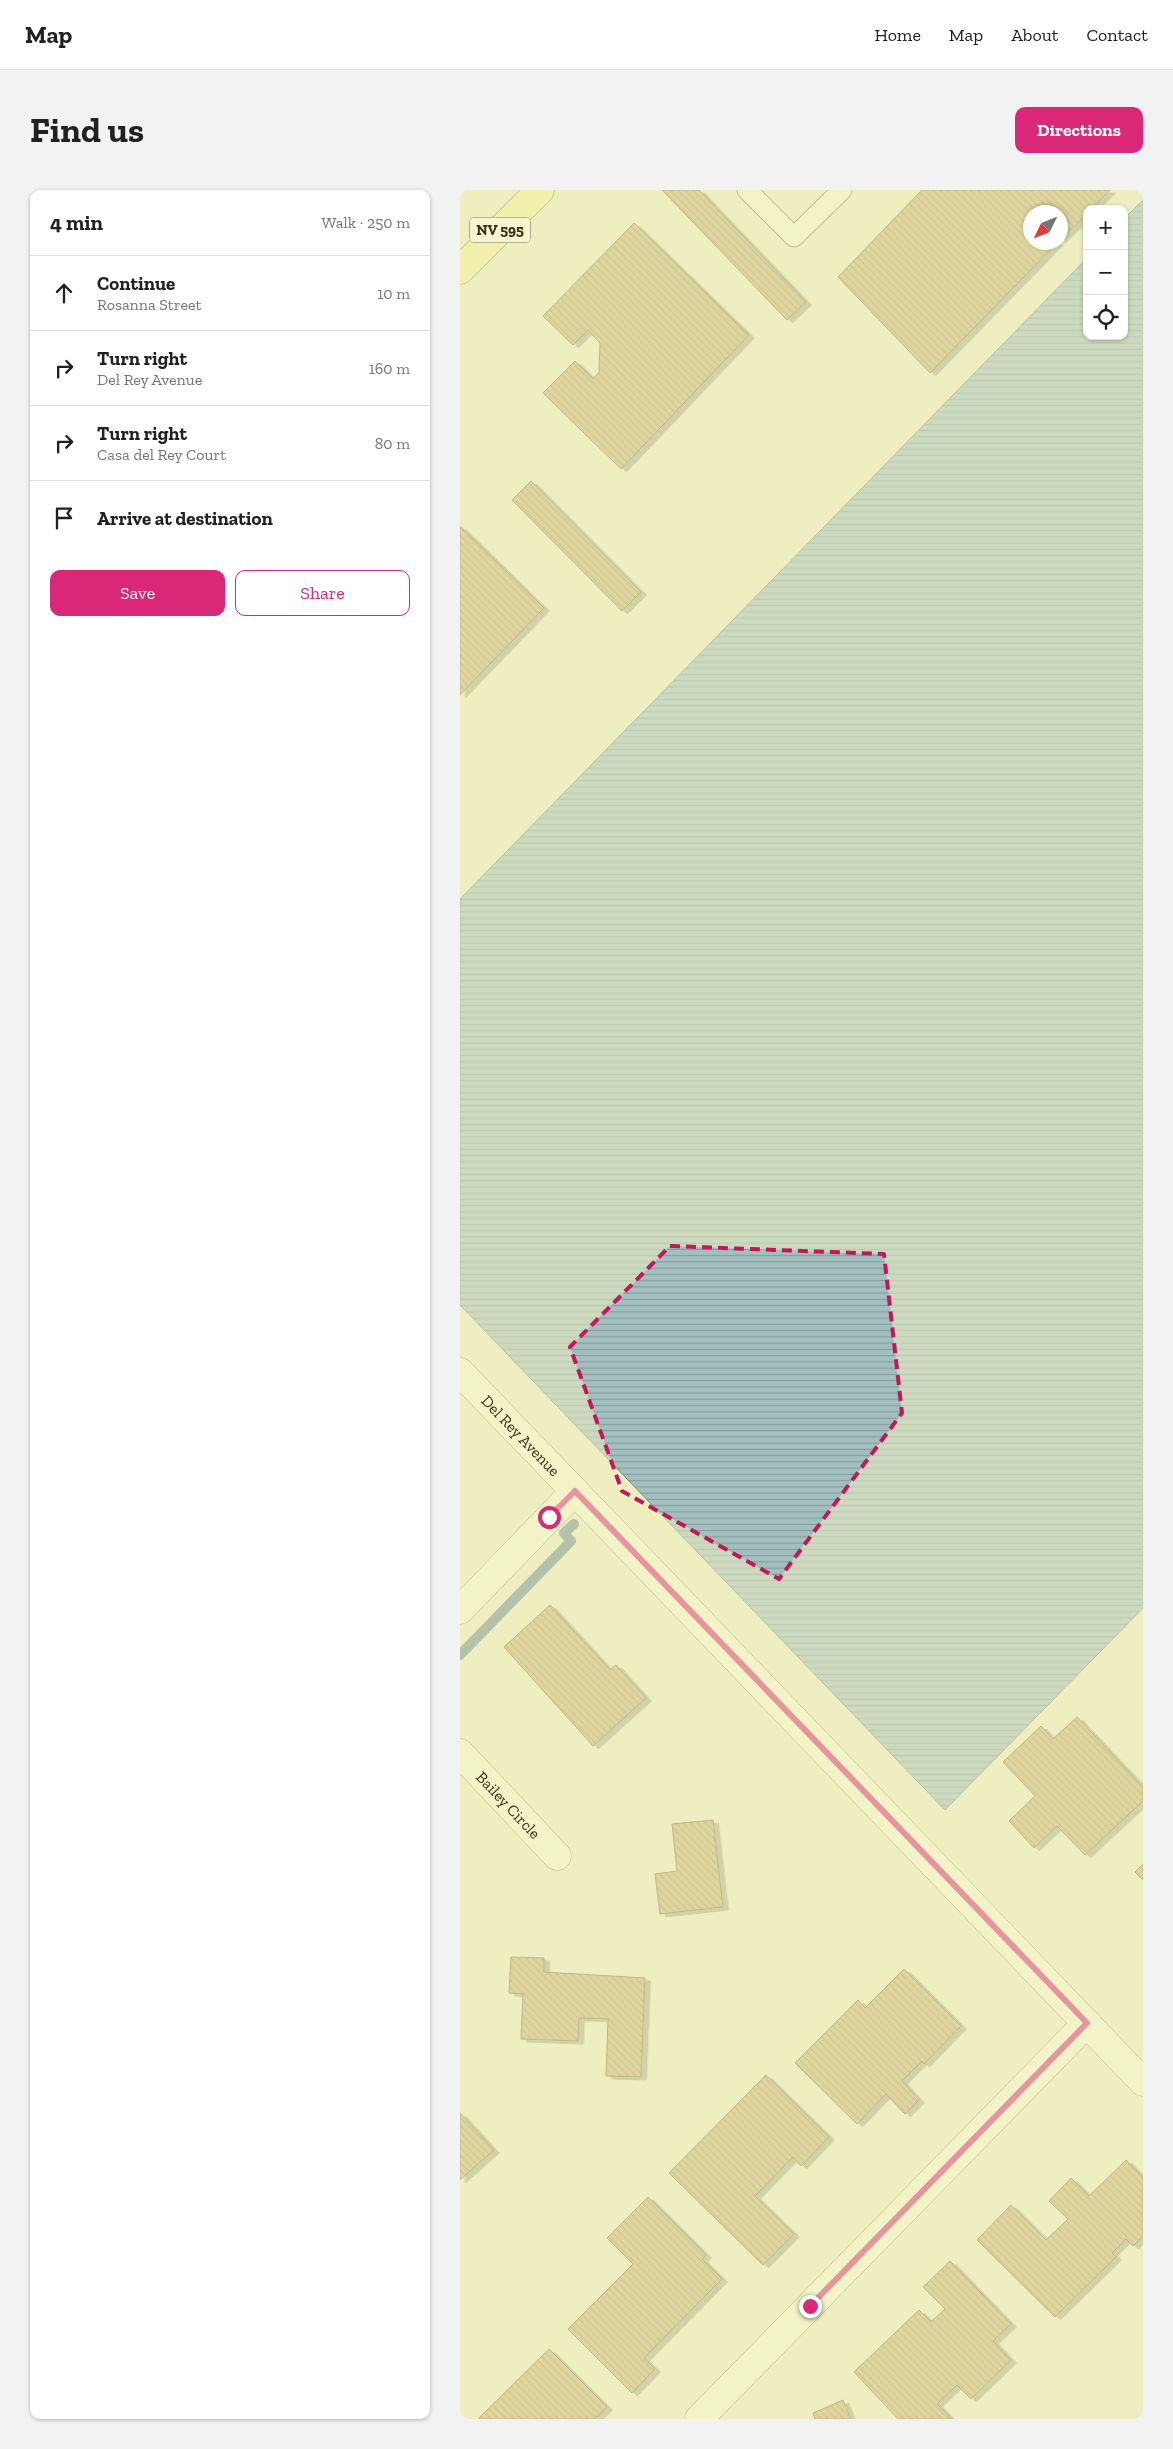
<!DOCTYPE html>
<html lang="en">
<head>
<meta charset="utf-8">
<style>
  :root { --surface:#fff; --page:#f2f2f2; --text:#202124; --muted:#757577; --line:#e0e0e0; --accent:#db2777 }
  body { margin:0; font-family:"Zilla Slab",serif; background:var(--page); color:var(--text) }
  .controls { position:absolute; right:15px; top:15px; display:grid; overflow:hidden; border-radius:10px; box-shadow:0 1px 4px #0004 }
  .controls button { width:45px; height:45px; display:grid; place-items:center; padding:0; border:0; border-bottom:1px solid var(--line); background:var(--surface); color:var(--text); font:25px sans-serif }
  .compass { position:absolute; left:563px; top:15px; width:45px; height:45px; border-radius:50%; background:var(--surface); box-shadow:0 1px 4px #0004; rotate:227deg }
  .stop { position:absolute; width:15px; height:15px; margin:-11px; border:4px solid #db2777; border-radius:50%; background:#fff }
  .stop.end { background:#db2777; border-color:#fff; box-shadow:0 1px 5px #0008 }
  .list { margin:0; padding:0; list-style:none }
  h2 { display:flex; justify-content:space-between; align-items:center; height:65px; margin:0; padding:0 20px; font-size:21px }
  h2 small { font-size:16px; font-weight:400; color:var(--muted) }
  .list li { display:grid; grid-template-columns:32px 1fr auto; gap:15px; align-items:center; box-sizing:border-box; height:75px; padding:0 20px; border-top:1px solid var(--line) }
  .list b { display:block; font-size:19px; white-space:nowrap }
  .list p { margin:0; font-size:16px; white-space:nowrap; color:var(--muted) }
  .list em { font-size:16px; font-style:normal; color:var(--muted) }
  .actions { display:flex; gap:10px; padding:15px 20px }
  .actions a { flex:1; padding:11px 0; border:1px solid var(--accent); border-radius:10px; text-align:center; font-size:18px; color:var(--accent) }
  .actions .main { background:var(--accent); color:#fff }
  .icon { flex:none; width:28px; height:28px; fill:none; stroke:currentColor; stroke-width:2; stroke-linecap:round; stroke-linejoin:round }
  .map { position:relative; flex:none; width:683px; height:2229px; overflow:hidden; border-radius:10px }
  header { display:flex; align-items:center; gap:30px; box-sizing:border-box; height:70px; padding:0 25px; background:var(--surface); border-bottom:1px solid var(--line) }
  header strong { font-size:24px }
  nav { display:flex; gap:28px; margin-inline-start:auto; font-size:18px }
  .intro { display:flex; align-items:center; justify-content:space-between; box-sizing:border-box; height:120px; padding:0 30px }
  h1 { margin:0; font-size:35px }
  .button { padding:12px 22px; border-radius:10px; background:var(--accent); color:#fff; font-size:18px; font-weight:700 }
  main { display:flex; gap:30px; padding:0 30px }
  aside { flex:1; background:var(--surface); border-radius:10px; box-shadow:0 1px 4px #0004 }
  .map>svg:first-child { display:block }
  .water { fill:url(#water-rules); stroke:#6a8c8e }
  .lines { fill:none; stroke-linecap:round; stroke-linejoin:round }
  .stream { stroke:#6a8c8e; stroke-width:10 }
  .building { fill:url(#building-back-hatch); stroke:#87713d; filter:url(#shadow) }
  .service-casing { stroke:#878058; stroke-width:21 }
  .minor-casing { stroke:#878058; stroke-width:29 }
  .primary-casing { stroke:#554c2c; stroke-width:29 }
  .service { stroke:#f9f9d3; stroke-width:19 }
  .minor { stroke:#f9f9d3; stroke-width:28 }
  .primary { stroke:#f3f296; stroke-width:28 }
  .route { stroke:#db2777; stroke-width:6 }
  .marked { fill:none; stroke:#c2185b; stroke-width:4; stroke-dasharray:10 6; stroke-linejoin:round }
  .labels { text-anchor:middle; stroke-width:4.5; stroke-linejoin:round; paint-order:stroke }
  .shield { fill:#f5f6cf; stroke:#706c52; stroke-width:1 }
  .shield-label { font-size:15px; font-weight:bold; fill:#37311c }
  .street-label { font-size:16px; fill:#37311c; stroke:#f5f6cf }
</style>
</head>
<body>
<header>
<strong>Map</strong>
<nav><a>Home</a><a>Map</a><a>About</a><a>Contact</a></nav>
</header>
<div class="intro"><h1>Find us</h1><a class="button">Directions</a></div>
<main>
<aside>
<h2>4 min<small>Walk · 250 m</small></h2>
<ul class="list">
<li><svg class="icon" aria-label="ahead" viewBox="0 0 24 24"><path d="M12 20V5M6 11l6-6 6 6"/></svg><div><b>Continue</b><p>Rosanna Street</p></div><em>10 m</em></li>
<li><svg class="icon" aria-label="right" viewBox="0 0 24 24"><path d="M7 20v-9h11M14 6l5 5-5 5"/></svg><div><b>Turn right</b><p>Del Rey Avenue</p></div><em>160 m</em></li>
<li><svg class="icon" aria-label="right" viewBox="0 0 24 24"><path d="M7 20v-9h11M14 6l5 5-5 5"/></svg><div><b>Turn right</b><p>Casa del Rey Court</p></div><em>80 m</em></li>
<li><svg class="icon" aria-label="arrive" viewBox="0 0 24 24"><path d="M6 21V4h12l-3 4 3 4H6"/></svg><div><b>Arrive at destination</b></div></li>
</ul>
<div class="actions"><a class="main">Save</a><a>Share</a></div>
</aside>
<div class="map">
<svg width="683" height="2229" viewBox="0 0 683 2229">
  <defs>
    <pattern id="water-rules" width="6" height="5" patternUnits="userSpaceOnUse" patternTransform="scale(1.25)"><rect width="6" height="5" fill="#a3c0c0"/><path d="M0 2.5h6" fill="none" stroke="#869d9b"/></pattern>
    <pattern id="building-back-hatch" width="6" height="6" patternUnits="userSpaceOnUse" patternTransform="scale(1.25)"><rect width="6" height="6" fill="#cdb575"/><path d="M-1 5l2 2M0 0l6 6M5-1l2 2" fill="none" stroke="#a7945f"/></pattern>
    <filter id="shadow"><feDropShadow dx="5.5" dy="3" stdDeviation="0" flood-color="#0004"/></filter>
  </defs>
  <rect width="100%" height="100%" fill="#eeeec0"/>
  <path class="water" d="M683 10V1418L485 1620 0 1115V709L627 68V146H664V29Z"/>
  <g class="lines">
    <path class="stream" d="M0 1465 111 1351 104 1343 114 1334"/>
  </g>
  <path class="building" d="M202 0H239L346 112 327 130Z
    M462 0H650L631 19H627V24L600 50V22H570V52H598L470 183 378 87Z
    M174 33 289 145 161 279 83 203 115 171 133 189 139 182 140 153 128 140 113 155 83 126Z
    M71 291 181 402 162 421 52 310Z
    M0 336 84 418 0 505Z
    M90 1415 150 1480 156 1475 186 1508 133 1556 44 1457Z
    M617 1527 683 1597V1611L625 1665 597 1636 574 1658 549 1631 575 1606 543 1572 581 1536 593 1549Z
    M253 1630 263 1717 200 1724 195 1684 217 1681 212 1634Z
    M683 1674V1690L675 1682Z
    M51 1767 84 1768V1782L185 1788 181 1887 146 1886 148 1829 119 1828 118 1851 61 1849 63 1804 49 1803Z
    M444 1779 501 1836 464 1874 462 1871 442 1891 459 1910 445 1924 426 1904 397 1934 335 1873 398 1810 405 1818Z
    M306 1885 369 1947 341 1976 333 1967 295 2006 334 2044 303 2075 209 1983Z
    M0 1923 34 1960 0 1990Z
    M666 1970 683 1987V2046L673 2056 666 2049 652 2063 656 2067 595 2127 517 2050 551 2015 586 2050 608 2029 589 2011 611 1988 629 2006Z
    M188 2007 246 2065 242 2069 262 2089 184 2168 195 2179 172 2203 108 2139 173 2074 147 2048Z
    M490 2071 551 2134 533 2151 551 2170 511 2209 497 2195 477 2214 492 2229H438L394 2182 459 2120 471 2132 485 2119 463 2097Z
    M89 2159 147 2217 135 2229H18Z
    M383 2210 391 2229H355L353 2223Z"/>
  <g class="lines">
    <defs>
      <path id="service" d="M287 0 334 47 382 0"/>
      <g id="minor">
        <path id="s1" d="M0 1182 683 1892"/>
        <path d="M0 1420 115 1301"/>
        <path id="s2" d="M0 1563 97 1666"/>
        <path d="M239 2229 627 1833"/>
      </g>
      <path id="primary" d="M0 80 80 0"/>
    </defs>
    <use href="#service" class="service-casing"/>
    <use href="#minor" class="minor-casing"/>
    <use href="#primary" class="primary-casing"/>
    <use href="#service" class="service"/>
    <use href="#minor" class="minor"/>
    <use href="#primary" class="primary"/>
  </g>
  <g class="lines">
    <path class="route" d="M89 1327 115 1301 627 1833 350 2116"/>
  </g>
  <path d="M0 0H683V2229H0ZM210 1056 424 1064 442 1223 319 1389 162 1301 110 1157Z" fill="#eeeec0" fill-opacity=".55" fill-rule="evenodd"/>
  <path class="marked" d="M210 1056 424 1064 442 1223 319 1389 162 1301 110 1157Z"/>
  <g class="labels">
    <rect class="shield" x="10" y="27.5" width="60" height="25" rx="4"/>
    <g class="shield-label">
      <text x="40" y="45">NV 595</text>
    </g>
    <g class="street-label">
      <text dy="6" stroke="none"><textPath href="#s1" startOffset="88">Del Rey Avenue</textPath></text>
      <text dy="6" stroke="none"><textPath href="#s2" startOffset="71">Bailey Circle</textPath></text>
    </g>
  </g>
</svg>
<div class="controls">
<button>+</button>
<button>−</button>
<button><svg class="icon" aria-label="locate" viewBox="0 0 24 24"><circle cx="12" cy="12" r="6"/><path d="M12 2v4M12 18v4M2 12h4M18 12h4"/></svg></button>
</div>
<svg class="compass" viewBox="-18 -18 36 36"><path d="M0-13l5 13h-10z" fill="#e53935"/><path d="M0 13l5-13h-10z" fill="#757577"/></svg>
<div class="stop" style="left:89px;top:1327px"></div>
<div class="stop end" style="left:350px;top:2116px"></div>
</div>
</main>
</body>
</html>
